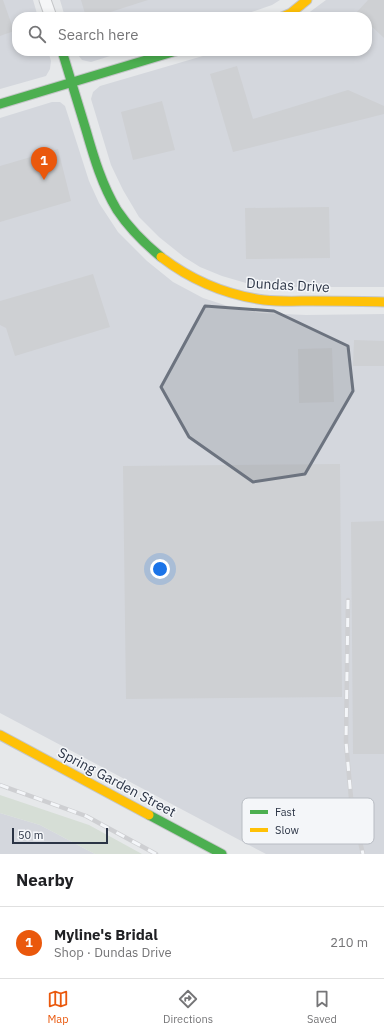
<!DOCTYPE html>
<html lang="en">
<head>
<meta charset="utf-8">
<style>
  :root { --surface:#fff; --page:#f2f2f2; --text:#202124; --muted:#757577; --line:#e0e0e0; --accent:#ea580c }
  body { margin:0; font-family:"IBM Plex Sans",sans-serif; background:var(--page); color:var(--text) }
  .scale { position:absolute; left:12px; bottom:10px; width:96px; box-sizing:border-box; padding-left:4px; border:2px solid #2b3445; border-top:0; font-size:11px; line-height:14px; white-space:nowrap; color:#2b3445; -webkit-text-stroke:3px #f4f6f9; paint-order:stroke }
  .you { position:absolute; left:160px; top:569px; width:14px; height:14px; margin:-10px; border:3px solid #fff; border-radius:50%; background:#1a73e8; box-shadow:0 0 0 6px #1a73e833 }
  .badge { display:grid; place-items:center; width:26px; height:26px; border-radius:50%; background:var(--accent); color:#fff; font-size:13px; font-weight:700 }
  .pin { position:absolute; translate:-50% -33px; filter:drop-shadow(0 1px 2px #0008) }
  .pin::after { content:''; position:absolute; top:21px; width:14px; height:12px; background:inherit; clip-path:polygon(0 0,100% 0,50% 100%) }
  .list { margin:0; padding:0; list-style:none }
  h2 { display:flex; justify-content:space-between; align-items:center; height:52px; margin:0; padding:0 16px; font-size:17px }
  h2 small { font-size:13px; font-weight:400; color:var(--muted) }
  .list li { display:grid; grid-template-columns:26px 1fr auto; gap:12px; align-items:center; box-sizing:border-box; height:72px; padding:0 16px; border-top:1px solid var(--line) }
  .list b { display:block; font-size:15px; white-space:nowrap }
  .list p { margin:0; font-size:13px; white-space:nowrap; color:var(--muted) }
  .list em { font-size:13px; font-style:normal; color:var(--muted) }
  .icon { flex:none; width:22px; height:22px; fill:none; stroke:currentColor; stroke-width:2; stroke-linecap:round; stroke-linejoin:round }
  .map { position:relative; flex:none; width:384px; height:854px; overflow:hidden }
  .search { position:absolute; background:var(--surface); box-shadow:0 2px 6px #0003; left:12px; right:12px; top:12px; height:44px; display:flex; align-items:center; gap:10px; box-sizing:border-box; padding:0 14px; border-radius:16px; color:var(--muted); font-size:15px }
  .sheet { height:124px; background:var(--surface) }
  nav { display:flex; justify-content:space-around; align-items:center; box-sizing:border-box; height:56px; border-top:1px solid var(--line); background:var(--surface); font-size:11px; color:var(--muted) }
  nav a { display:grid; justify-items:center; gap:2px }
  nav .on { color:var(--accent) }
  .map>svg:first-child { display:block }
  .built { fill:#d4d7dd }
  .green { fill:#d6ded6 }
  .building { fill:#ced0d3 }
  .lines { fill:none; stroke-linecap:round; stroke-linejoin:round }
  .street-casing { stroke:#c4c6c8; stroke-width:13 }
  .fast-casing { stroke:#c4c6c8; stroke-width:11 }
  .slow-casing { stroke:#c4c6c8; stroke-width:11 }
  .street { stroke:#f5f6f7; stroke-width:11 }
  .fast { stroke:#4caf50; stroke-width:9 }
  .slow { stroke:#ffc107; stroke-width:9 }
  .rail-casing { stroke:#cecfd2; stroke-width:4.5 }
  .rail { stroke:#f4f6f9; stroke-width:3; stroke-dasharray:9; stroke-linecap:butt }
  .marked { fill:#6c737f; fill-opacity:0.2; stroke:#6c737f; stroke-width:3; stroke-linejoin:round }
  .labels { text-anchor:middle; stroke-width:3; stroke-linejoin:round; paint-order:stroke }
  .street-label { font-size:14px; fill:#2b3445; stroke:#f4f6f9 }
  .key { fill:#f4f6f9; stroke:#b8bcc3; stroke-width:1 }
  .key-label { font-size:11px; fill:#2b3445 }
</style>
</head>
<body>
<div class="map">
<svg width="384" height="854" viewBox="0 0 384 854">
  <rect width="100%" height="100%" fill="#e6e8ea"/>
  <path class="built" d="M0 0H33L38 17H17V51H48L51 61 50 69 46 76 0 89Z
    M60 0H280L272 5 237 17H65Z
    M326 0H384V287H288L246 283 222 276 200 267 184 257 159 237 139 217 123 190 111 165 91 99 93 92 100 86 220 51H367V17H303Z
    M75 51H126L91 62 82 60Z
    M52 102H60L65 106 89 181 99 203 118 232 147 261 173 282 203 298 240 310 261 313 306 315 384 314V854H266L0 713V118Z
    M0 813 40 825 95 854H0Z"/>
  <path class="green" d="M0 795 89 825 142 854H95L40 825 0 813Z"/>
  <path class="building" d="M0 0H3L14 31 0 36Z
    M81 0H148L95 17H86Z
    M368 0H384V38L367 22V17H362L357 12Z
    M237 66 253 119 348 90 384 106V114L233 152 210 74Z
    M162 101 175 150 133 160 121 112Z
    M58 149 71 201 0 222V166Z
    M329 207 330 258 246 259 245 208Z
    M93 274 110 327 15 356 6 328 0 325V301Z
    M354 340 384 341V366H353Z
    M332 348 334 402 299 403 298 349Z
    M340 464 342 697 126 699 123 466Z
    M384 521V754H353L351 522Z"/>
  <g class="lines">
    <defs>
      <path id="street" d="M45 0 51 17"/>
      <path id="fast" d="M62 51C70 77 78 104 86 130 94 158 102 185 117 210 129 228 144 243 161 257
        M0 104 176 51
        M149 815 222 854"/>
      <path id="slow" d="M282 17 291 13 307 0
        M161 257C191 280 226 295 264 300 281 302 297 301 313 301 337 301 360 301 384 302
        M0 735 149 815"/>
    </defs>
    <use href="#street" class="street-casing"/>
    <use href="#fast" class="fast-casing"/>
    <use href="#slow" class="slow-casing"/>
    <use href="#street" class="street"/>
    <use href="#fast" class="fast"/>
    <use href="#slow" class="slow"/>
    <defs>
      <path id="rail" d="M348 600 346 742 352 809 363 854
        M0 785 86 816 156 854"/>
    </defs>
    <use href="#rail" class="rail-casing"/>
    <use href="#rail" class="rail"/>
  </g>
  <path class="marked" d="M205 306 274 311 348 346 353 391 305 474 253 482 189 437 161 387Z"/>
  <g class="labels">
    <g class="street-label">
      <text transform="translate(288 285) rotate(3)" y="5">Dundas Drive</text>
      <text transform="translate(117 782) rotate(28)" y="5">Spring Garden Street</text>
    </g>
  </g>
  <rect x="242" y="798" width="132" height="46" rx="6" class="key"/>
  <rect x="250" y="810" width="18" height="4" fill="#4caf50"/>
  <rect x="250" y="828" width="18" height="4" fill="#ffc107"/>
  <g class="key-label">
    <text x="275" y="816">Fast</text>
    <text x="275" y="834">Slow</text>
  </g>
</svg>
<div class="scale">50 m</div>
<div class="you"></div>
<div class="pin badge" style="left:44px;top:180px">1</div>
<div class="search"><svg class="icon" aria-label="search" viewBox="0 0 24 24"><circle cx="10" cy="10" r="6"/><path d="M15 15l6 6"/></svg>Search here</div>
</div>
<section class="sheet">
<h2>Nearby<small></small></h2>
<ul class="list">
<li><span class="badge">1</span><div><b>Myline's Bridal</b><p>Shop · Dundas Drive</p></div><em>210 m</em></li>
</ul>
</section>
<nav>
<a class="on"><svg class="icon" aria-label="map" viewBox="0 0 24 24"><path d="M3 6l6-2 6 2 6-2v14l-6 2-6-2-6 2zM9 4v14M15 6v14"/></svg>Map</a>
<a><svg class="icon" aria-label="directions" viewBox="0 0 24 24"><path d="M12 3l9 9-9 9-9-9zM9 14v-3h6M13 9l2 2-2 2"/></svg>Directions</a>
<a><svg class="icon" aria-label="saved" viewBox="0 0 24 24"><path d="M7 4h10v16l-5-4-5 4z"/></svg>Saved</a>
</nav>
</body>
</html>
